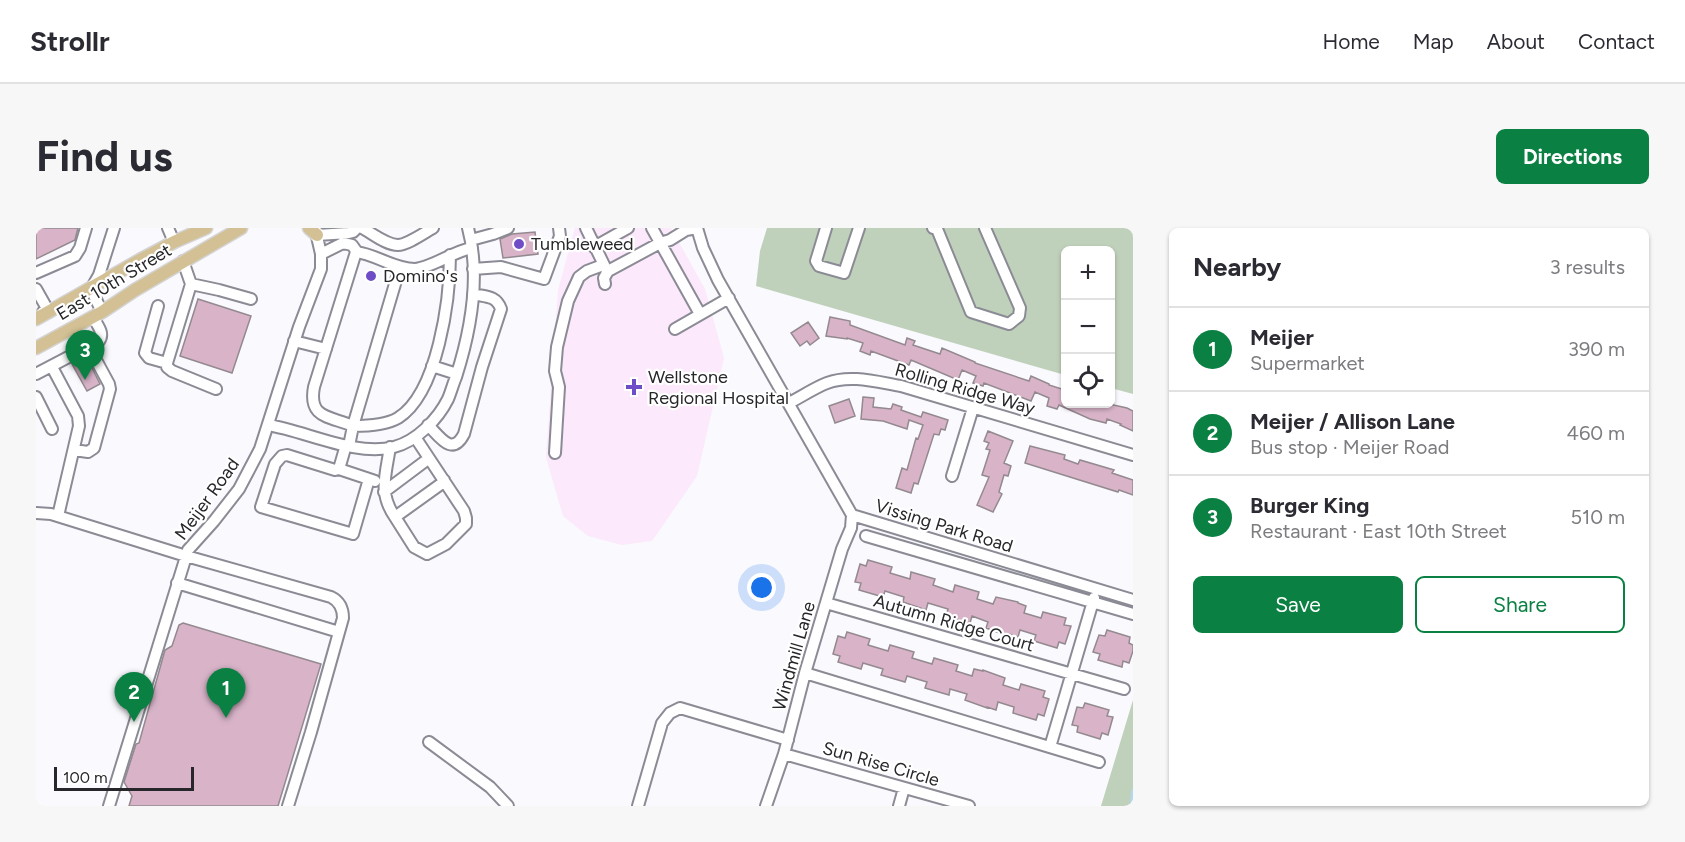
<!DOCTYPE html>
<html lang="en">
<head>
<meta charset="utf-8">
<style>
  :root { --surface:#fff; --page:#f7f7f7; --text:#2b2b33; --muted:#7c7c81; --line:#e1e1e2; --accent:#0b8043 }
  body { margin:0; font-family:Figtree,sans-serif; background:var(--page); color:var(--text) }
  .controls { position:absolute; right:18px; top:18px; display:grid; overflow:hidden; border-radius:9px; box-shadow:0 2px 4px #0004 }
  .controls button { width:54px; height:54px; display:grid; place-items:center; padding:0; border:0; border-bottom:2px solid var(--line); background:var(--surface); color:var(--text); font:30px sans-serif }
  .scale { position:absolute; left:18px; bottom:15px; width:140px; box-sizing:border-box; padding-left:6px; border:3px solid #27272b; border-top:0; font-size:16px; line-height:21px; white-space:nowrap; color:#27272b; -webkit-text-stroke:4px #fff; paint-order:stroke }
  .you { position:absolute; left:726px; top:360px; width:21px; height:21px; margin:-15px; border:4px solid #fff; border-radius:50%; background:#1a73e8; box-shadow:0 0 0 9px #1a73e833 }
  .badge { display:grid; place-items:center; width:39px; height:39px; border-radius:50%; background:var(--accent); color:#fff; font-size:20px; font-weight:700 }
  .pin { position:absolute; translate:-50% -50px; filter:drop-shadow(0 2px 3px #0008) }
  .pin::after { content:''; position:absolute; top:32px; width:21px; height:18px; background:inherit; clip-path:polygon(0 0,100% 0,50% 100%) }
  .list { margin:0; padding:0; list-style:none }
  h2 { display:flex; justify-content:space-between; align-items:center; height:78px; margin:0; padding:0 24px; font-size:26px }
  h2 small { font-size:20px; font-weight:400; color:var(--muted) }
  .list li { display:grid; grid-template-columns:39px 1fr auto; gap:18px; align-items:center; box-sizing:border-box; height:84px; padding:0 24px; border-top:2px solid var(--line) }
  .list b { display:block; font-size:22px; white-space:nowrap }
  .list p { margin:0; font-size:20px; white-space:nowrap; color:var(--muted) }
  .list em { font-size:20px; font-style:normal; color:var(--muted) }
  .actions { display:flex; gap:12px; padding:18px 24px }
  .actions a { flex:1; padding:14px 0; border:2px solid var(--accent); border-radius:9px; text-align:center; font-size:21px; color:var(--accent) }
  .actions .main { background:var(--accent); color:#fff }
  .icon { flex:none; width:33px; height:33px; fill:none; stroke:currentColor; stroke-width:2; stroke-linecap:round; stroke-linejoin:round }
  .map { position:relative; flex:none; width:1097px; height:578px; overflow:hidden; border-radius:9px }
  header { display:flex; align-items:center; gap:36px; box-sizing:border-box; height:84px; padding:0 30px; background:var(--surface); border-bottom:2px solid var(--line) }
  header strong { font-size:28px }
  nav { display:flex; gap:33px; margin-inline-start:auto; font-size:21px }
  .intro { display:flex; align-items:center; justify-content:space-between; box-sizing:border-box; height:144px; padding:0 36px }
  h1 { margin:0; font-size:42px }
  .button { padding:15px 27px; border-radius:9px; background:var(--accent); color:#fff; font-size:21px; font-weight:700 }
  main { display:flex; gap:36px; padding:0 36px }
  aside { flex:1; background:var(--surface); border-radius:9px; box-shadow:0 2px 4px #0004 }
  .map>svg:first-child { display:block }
  .medical { fill:#fce9fb }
  .green { fill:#c0d1bb }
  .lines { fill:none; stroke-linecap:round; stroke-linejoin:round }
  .stream { stroke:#b2d7ef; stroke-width:3 }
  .building { fill:#d9b4c9; stroke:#93898f; stroke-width:1.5 }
  .minor-casing { stroke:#8b8b95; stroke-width:14 }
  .major-casing { stroke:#d4d4d5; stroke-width:15 }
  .minor { stroke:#fff; stroke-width:10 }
  .major { stroke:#d3c195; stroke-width:12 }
  .poi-dot { fill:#6e4dc6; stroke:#fff; stroke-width:2 }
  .labels { text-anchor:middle; stroke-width:4.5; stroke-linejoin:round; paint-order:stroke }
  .poi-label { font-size:18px; fill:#27272b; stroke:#fff; text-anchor:start }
  .street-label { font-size:18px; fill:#27272b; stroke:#fff }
</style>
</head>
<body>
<header>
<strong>Strollr</strong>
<nav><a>Home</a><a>Map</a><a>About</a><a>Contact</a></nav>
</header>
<div class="intro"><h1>Find us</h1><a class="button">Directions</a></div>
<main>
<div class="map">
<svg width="1097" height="578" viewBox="0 0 1097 578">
  <rect width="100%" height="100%" fill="#f9f9fe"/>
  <path class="medical" d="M539 0H635L669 61 688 130 661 248 616 313 586 317 552 308 527 288 510 229 522 62Z"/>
  <path class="green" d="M731 0H1097V166L1075 160 1074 22H1030L1029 147 720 58 724 23Z
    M1097 472V578H1065Z"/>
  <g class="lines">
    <path class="stream" d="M1095 578 1097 562"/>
  </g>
  <path class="building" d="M0 0H42L39 12 0 31Z
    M499 4 502 26 467 30 464 11 476 6Z
    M162 71 215 88 196 145 144 128Z
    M794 89 814 93V97L869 117 871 110 879 113 877 117 904 126 906 120 939 134V135L993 153 995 148 1013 156V157L1029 162V176H1073L1091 180 1097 183V203L1084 197 1085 196 1071 191 1070 195 1054 191 1023 177 1021 181 1011 178 1013 170 999 164 995 173 948 155 947 158 937 155 940 148 926 142 922 152 875 132 873 137 835 123 834 127 824 123 827 115 811 110V111L790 108Z
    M772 94 783 110 774 117 771 113 764 118 755 105Z
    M50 128 64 156 51 163 36 136Z
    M827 169 838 170 837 179 855 181 857 176 866 179 865 182 885 189 887 184 912 192 909 202 905 201 903 207 898 206 882 256 878 255 875 265 860 260 866 240 871 242 880 210 882 211 887 197 873 192 871 201 847 193 825 191Z
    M813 171 819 188 799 195 793 178Z
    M952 203 977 213 968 235 975 238 972 248 968 247 963 264 966 266 957 284 941 277 953 249 946 247 954 222 950 221 953 215 948 213Z
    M994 218 1029 227 1028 231 1042 236 1044 232 1078 242 1076 245 1097 252V267L1083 262 1082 264 989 235Z
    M832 332 856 339 854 345 874 351 875 344 899 351 897 357 917 364 919 357 943 364 941 371 957 376 960 369 982 374V375L990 378 988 385 1005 390 1007 384 1030 390 1028 397 1035 398 1029 416 1023 414 1021 420 998 413 1000 407 984 402 982 409 973 406 972 408 950 400 952 394 936 388 934 395 910 388 912 381 892 375 890 382 867 374 868 369 849 363 847 369 823 362 825 355 819 354 824 336 830 338Z
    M147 395 285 436 242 578H93L96 568 88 554 100 516 103 515 129 422 136 418 143 397Z
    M1071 402 1094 409 1093 415 1097 417V423L1093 435 1087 433 1086 439 1062 432 1064 426 1057 424 1063 407 1069 408Z
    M811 404 834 411 832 417 852 423 854 417 878 424 876 430 896 436 898 430 922 437 920 443 936 448 938 441 947 443V442L969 450 967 457 983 462 985 456 1009 463 1007 469 1013 471 1008 488 1002 486 1000 492 977 485 978 479 962 474 960 482 951 479V480L929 472 931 466 914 461 913 467 889 460 891 454 871 448 869 454 845 447 847 441 827 435 825 441 802 434 804 428 797 426 802 408 809 410Z
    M1049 475 1073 482 1071 488 1077 489 1072 507 1066 505 1064 511 1041 504 1042 498 1036 497 1041 479 1047 480Z"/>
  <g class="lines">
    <defs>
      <path id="minor" d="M132 0 138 14
        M326 0C336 5 350 17 362 17 371 17 388 5 397 0
        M550 0 570 41
        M616 0 664 86
        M661 0 667 20 682 52 816 287 1097 372
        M790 0 780 33 783 38 808 45 823 0
        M897 0 901 1 935 84 973 96 983 88 984 80 949 0
        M281 7 313 5 317 4 321 0
        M435 12 457 6 472 0
        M558 19 592 0
        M285 26 307 15 316 17 321 24
        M147 33 155 56 131 135V139L136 143 180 161
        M364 39 317 198C331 198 350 197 362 190 402 165 414 71 414 27
        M437 41 465 39 508 51 524 8 523 0
        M0 45 39 28 44 20 50 0
        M155 56 183 62 215 71
        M569 56 568 50 572 43 624 15 634 12 650 2 661 0
        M0 61 13 84H7
        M122 78 109 125 113 130 131 135
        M66 84 55 61 63 47 78 0
        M639 101 693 70
        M258 113 290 121
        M396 138 421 146
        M16 139 42 188 43 198 22 288
        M0 146 63 113C69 105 61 97 57 89
        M0 169 16 201
        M753 175C765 169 778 160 791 155 814 146 841 154 865 158L1097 227
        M232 197C270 203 320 229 358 219 381 213 402 191 412 171 415 164 417 156 420 149 435 102 445 49 432 0
        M392 197C404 209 416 229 428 206L446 139 465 81C460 67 449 69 437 66
        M310 217 303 241 339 253
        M313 218 317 198C294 188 272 191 278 159L320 24C339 26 358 41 379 41 395 40 418 23 436 20
        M354 219C350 246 342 265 359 289L405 256 408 252
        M38 222 52 224 58 220 74 161 73 156 53 119
        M519 225 523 159 519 143 521 119 532 73 543 49 551 43 567 37
        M303 241 299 242 251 227 246 228 239 236 225 279 317 306 333 251
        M916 248 937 180
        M348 264 392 231
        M0 285 15 286 150 328 295 369C303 373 307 380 307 390L275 504 252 578
        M359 289 378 319 391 326 410 316 430 296V290L428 283 379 209
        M830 308 1097 386
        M141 355 303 404
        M790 375 1088 461
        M769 445 1063 534
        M393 514 454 559 472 578
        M1014 519 1058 370
        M748 526 933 578
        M73 578 152 322 178 293 203 261 224 221 263 99 285 41V26L279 0
        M602 578 626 495 634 485 644 480 752 512
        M730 578 748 526 769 445 806 321 815 300 816 287
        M863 578 868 560"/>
      <path id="major" d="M273 0 281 7
        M0 91 104 32 138 14 170 0
        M0 120 66 84 99 62 205 0"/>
    </defs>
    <use href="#minor" class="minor-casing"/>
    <use href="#major" class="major-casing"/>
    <use href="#minor" class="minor"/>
    <use href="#major" class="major"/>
  </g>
  <g class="poi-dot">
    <circle cx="483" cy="16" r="6"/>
    <circle cx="335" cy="48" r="6"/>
    <path d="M595 150h6v6h6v6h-6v6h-6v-6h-6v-6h6z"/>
  </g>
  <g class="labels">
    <g class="poi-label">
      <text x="495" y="22">Tumbleweed</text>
      <text x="347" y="54">Domino's</text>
      <text x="612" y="155">Wellstone<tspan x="612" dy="21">Regional Hospital</tspan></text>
    </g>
    <g class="street-label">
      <text transform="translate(78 54) rotate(-31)" y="6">East 10th Street</text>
      <text transform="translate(929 161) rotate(16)" y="6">Rolling Ridge Way</text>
      <text transform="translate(171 271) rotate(-54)" y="6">Meijer Road</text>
      <text transform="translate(908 298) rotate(17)" y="6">Vissing Park Road</text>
      <text transform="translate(918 395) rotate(16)" y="6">Autumn Ridge Court</text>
      <text transform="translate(758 428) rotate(-74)" y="6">Windmill Lane</text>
      <text transform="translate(845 536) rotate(16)" y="6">Sun Rise Circle</text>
    </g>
  </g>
</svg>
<div class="controls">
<button>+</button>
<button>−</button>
<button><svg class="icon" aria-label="locate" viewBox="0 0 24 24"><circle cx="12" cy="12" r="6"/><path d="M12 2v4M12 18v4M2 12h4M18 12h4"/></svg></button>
</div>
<div class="scale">100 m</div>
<div class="you"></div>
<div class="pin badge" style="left:190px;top:490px">1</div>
<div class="pin badge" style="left:98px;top:494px">2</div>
<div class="pin badge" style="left:49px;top:152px">3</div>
</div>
<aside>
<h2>Nearby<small>3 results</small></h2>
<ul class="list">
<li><span class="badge">1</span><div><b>Meijer</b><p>Supermarket</p></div><em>390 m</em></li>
<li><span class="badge">2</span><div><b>Meijer / Allison Lane</b><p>Bus stop · Meijer Road</p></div><em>460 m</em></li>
<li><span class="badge">3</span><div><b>Burger King</b><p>Restaurant · East 10th Street</p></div><em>510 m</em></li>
</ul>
<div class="actions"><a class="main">Save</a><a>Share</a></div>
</aside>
</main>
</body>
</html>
